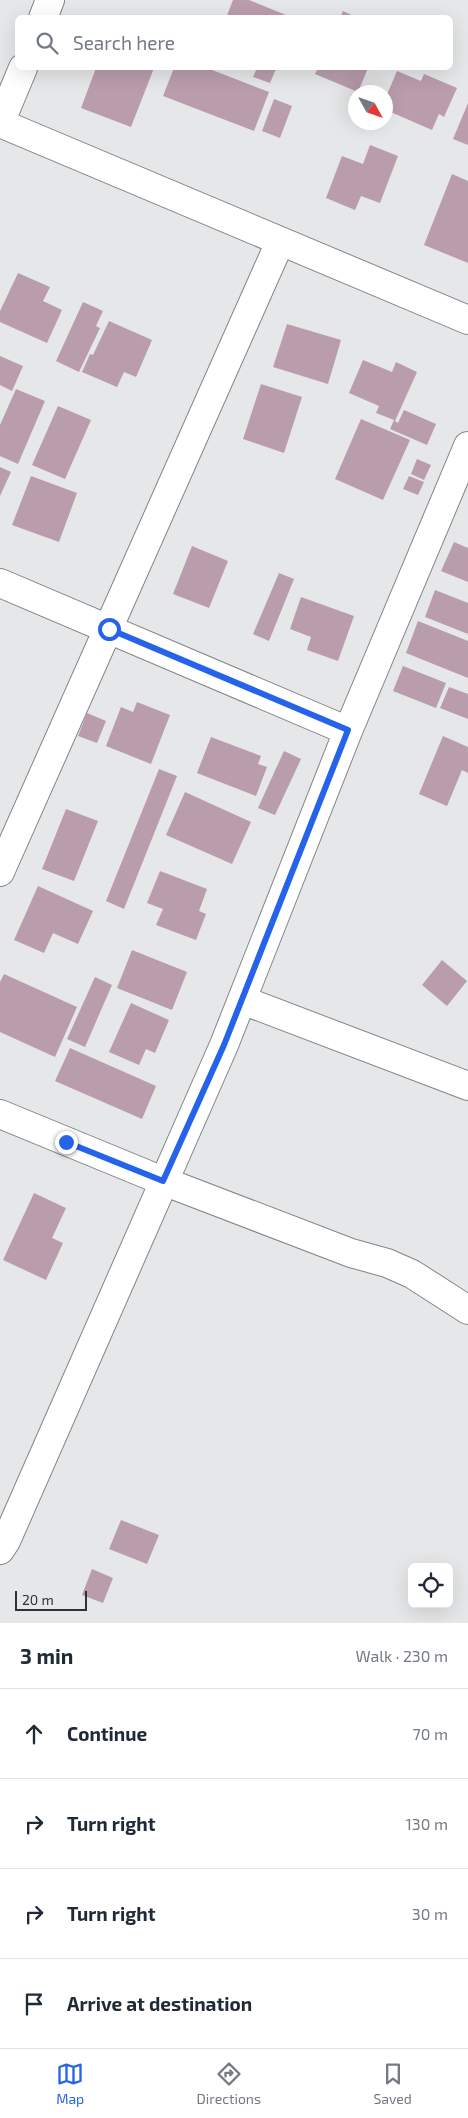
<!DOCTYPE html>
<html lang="en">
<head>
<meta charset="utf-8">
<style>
  :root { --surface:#fff; --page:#f6f6f7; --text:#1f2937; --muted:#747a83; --line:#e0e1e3; --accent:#2563eb }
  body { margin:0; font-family:"Exo 2",sans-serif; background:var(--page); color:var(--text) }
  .controls { position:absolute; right:15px; bottom:15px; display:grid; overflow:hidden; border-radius:8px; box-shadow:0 5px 20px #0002 }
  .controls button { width:45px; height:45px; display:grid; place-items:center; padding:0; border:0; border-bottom:1px solid var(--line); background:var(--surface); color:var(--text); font:25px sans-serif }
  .compass { position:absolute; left:348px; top:85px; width:45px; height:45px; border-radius:50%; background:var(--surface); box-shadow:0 5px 20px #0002; rotate:130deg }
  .scale { position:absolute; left:15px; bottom:12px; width:72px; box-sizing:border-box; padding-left:5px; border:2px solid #303131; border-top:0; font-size:14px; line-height:18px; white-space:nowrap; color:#303131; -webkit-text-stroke:4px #e6e7e8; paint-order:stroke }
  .stop { position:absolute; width:15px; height:15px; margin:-11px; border:4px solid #2563eb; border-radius:50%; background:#fff }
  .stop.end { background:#2563eb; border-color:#fff; box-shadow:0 1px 5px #0008 }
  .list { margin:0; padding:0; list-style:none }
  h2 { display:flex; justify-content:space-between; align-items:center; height:65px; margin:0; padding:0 20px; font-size:21px }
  h2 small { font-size:16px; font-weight:400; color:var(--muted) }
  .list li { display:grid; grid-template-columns:32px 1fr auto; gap:15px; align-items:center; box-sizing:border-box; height:90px; padding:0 20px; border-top:1px solid var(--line) }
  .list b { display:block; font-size:19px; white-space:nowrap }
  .list em { font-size:16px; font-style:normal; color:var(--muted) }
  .icon { flex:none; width:28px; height:28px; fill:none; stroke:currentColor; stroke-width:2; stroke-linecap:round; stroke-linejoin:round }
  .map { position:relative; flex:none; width:468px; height:1623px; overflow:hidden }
  .search { position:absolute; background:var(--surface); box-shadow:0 5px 20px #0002; left:15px; right:15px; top:15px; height:55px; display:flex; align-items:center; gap:12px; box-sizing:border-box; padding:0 18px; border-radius:8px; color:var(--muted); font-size:19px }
  .sheet { height:425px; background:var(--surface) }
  nav { display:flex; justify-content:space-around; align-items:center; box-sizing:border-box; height:70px; border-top:1px solid var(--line); background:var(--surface); font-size:14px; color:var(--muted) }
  nav a { display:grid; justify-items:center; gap:2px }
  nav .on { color:var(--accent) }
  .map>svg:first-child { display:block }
  .building { fill:#ba9dad }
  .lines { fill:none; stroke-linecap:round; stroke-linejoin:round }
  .minor-casing { stroke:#838486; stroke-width:30 }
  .minor { stroke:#fff; stroke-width:28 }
  .route { stroke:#2563eb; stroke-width:6 }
</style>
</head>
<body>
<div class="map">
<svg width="468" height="1623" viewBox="0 0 468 1623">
  <rect width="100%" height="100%" fill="#e6e7e8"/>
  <path class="building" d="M233 0H249L286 15 285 18H226Z
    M343 11 358 18H340Z
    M96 68H154L131 127 81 108Z
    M174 68H207L269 92 254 131 163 96Z
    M257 68 276 69 270 83 253 77Z
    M318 68H368L358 92 315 74Z
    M397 71 421 81 424 74 457 88 444 117 439 114 432 130 386 110V97Z
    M274 99 292 106 280 138 262 131Z
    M468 103V145L453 139Z
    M370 145 398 156 380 203 361 196 355 210 326 198 342 156 363 164Z
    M452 174 468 181V263L424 245Z
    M18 273 50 287 43 301 62 310 47 343 0 322V311Z
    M83 302 103 311 96 326 100 328 79 372 56 361Z
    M109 321 152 340 136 377 124 372 117 387 82 372 90 354 93 355Z
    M287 324 341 340 328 384 273 367Z
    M0 356 23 366 12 391 0 385Z
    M363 360 392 372 396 362 417 372 395 421 398 423 404 410 436 424 427 445 390 429 394 420 376 413 379 406 349 393Z
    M261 384 302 397 284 453 243 439Z
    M16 389 45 401 18 464 0 456V425Z
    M58 406 91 420 65 479 32 465Z
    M361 419 410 440 383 500 335 479Z
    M417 459 431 465 424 480 411 474Z
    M0 467 11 472 0 496Z
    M31 476 77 493 59 542 12 525Z
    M409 476 424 482 418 495 403 489Z
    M454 542 468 548V582L441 571Z
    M192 546 228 561 209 608 173 594Z
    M279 573 294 579 269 641 253 634Z
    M435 590 468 603V634L425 617Z
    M301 597 354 616 338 661 307 650 311 637 290 629Z
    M418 621 468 641V678L406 653Z
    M403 666 446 683 436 708 393 691Z
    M449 687 468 694V719L440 708Z
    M137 702 170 715 151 764 106 746 121 707 133 712Z
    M87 713 106 721 97 743 78 736Z
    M443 736 468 747V773L462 770 447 806 419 794Z
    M211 737 261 756 258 764 267 767 256 796 197 773Z
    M284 751 301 759 275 815 258 808Z
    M159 769 177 776 124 909 106 901Z
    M185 792 251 822 232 864 166 835Z
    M66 809 98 821 74 881 42 869Z
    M160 871 207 889 199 911 206 914 196 940 156 925 163 909 147 903Z
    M38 886 93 911 78 944 53 933 44 953 14 940Z
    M132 950 187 972 172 1010 117 988Z
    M442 960 467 981 447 1006 422 985Z
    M4 974 77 1007 55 1057 0 1032V982Z
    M95 977 112 985 85 1047 67 1039Z
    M131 1003 169 1020 155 1053 146 1049 139 1065 109 1052Z
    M70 1048 156 1086 142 1119 55 1081Z
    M34 1193 66 1208 52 1238 63 1243 46 1280 3 1260Z
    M121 1520 159 1535 147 1564 109 1549Z
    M92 1569 113 1578 103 1603 82 1595Z"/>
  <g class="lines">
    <defs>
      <path id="minor" d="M43 18 50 0
        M0 123 468 320
        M0 123 23 68
        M0 583 348 731
        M0 872 280 242
        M242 1000 468 1086
        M0 1114 163 1181 351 1253 387 1263 412 1274 468 1310
        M0 1550 6 1541 224 1045 348 731 468 446"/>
    </defs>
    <use href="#minor" class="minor-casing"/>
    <use href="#minor" class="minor"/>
  </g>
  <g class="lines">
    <path class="route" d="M66 1142 163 1181 224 1045 348 730 109 629"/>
  </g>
</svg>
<div class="controls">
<button><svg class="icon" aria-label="locate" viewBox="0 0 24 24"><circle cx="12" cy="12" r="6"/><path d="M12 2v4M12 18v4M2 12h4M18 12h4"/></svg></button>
</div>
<svg class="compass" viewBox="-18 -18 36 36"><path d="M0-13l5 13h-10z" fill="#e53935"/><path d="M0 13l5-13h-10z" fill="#747a83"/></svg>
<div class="scale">20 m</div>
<div class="stop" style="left:109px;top:629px"></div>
<div class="stop end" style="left:66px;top:1142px"></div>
<div class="search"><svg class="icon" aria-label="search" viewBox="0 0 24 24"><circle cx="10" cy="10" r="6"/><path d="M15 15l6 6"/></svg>Search here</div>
</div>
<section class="sheet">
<h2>3 min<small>Walk · 230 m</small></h2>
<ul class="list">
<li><svg class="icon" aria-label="ahead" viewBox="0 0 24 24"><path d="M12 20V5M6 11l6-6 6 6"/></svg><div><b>Continue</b></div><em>70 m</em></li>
<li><svg class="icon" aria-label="right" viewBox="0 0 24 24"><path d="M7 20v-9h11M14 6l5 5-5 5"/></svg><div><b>Turn right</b></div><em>130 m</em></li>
<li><svg class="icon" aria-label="right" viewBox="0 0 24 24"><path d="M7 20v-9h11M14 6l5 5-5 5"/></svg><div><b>Turn right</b></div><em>30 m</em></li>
<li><svg class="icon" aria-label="arrive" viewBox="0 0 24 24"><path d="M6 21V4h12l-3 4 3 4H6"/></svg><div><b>Arrive at destination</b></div></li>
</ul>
</section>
<nav>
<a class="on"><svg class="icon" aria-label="map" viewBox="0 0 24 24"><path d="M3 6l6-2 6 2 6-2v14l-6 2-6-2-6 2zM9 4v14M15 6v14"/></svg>Map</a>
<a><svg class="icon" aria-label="directions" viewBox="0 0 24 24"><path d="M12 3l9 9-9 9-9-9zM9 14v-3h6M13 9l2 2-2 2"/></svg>Directions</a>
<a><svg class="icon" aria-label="saved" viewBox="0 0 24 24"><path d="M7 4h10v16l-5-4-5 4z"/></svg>Saved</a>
</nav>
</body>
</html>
